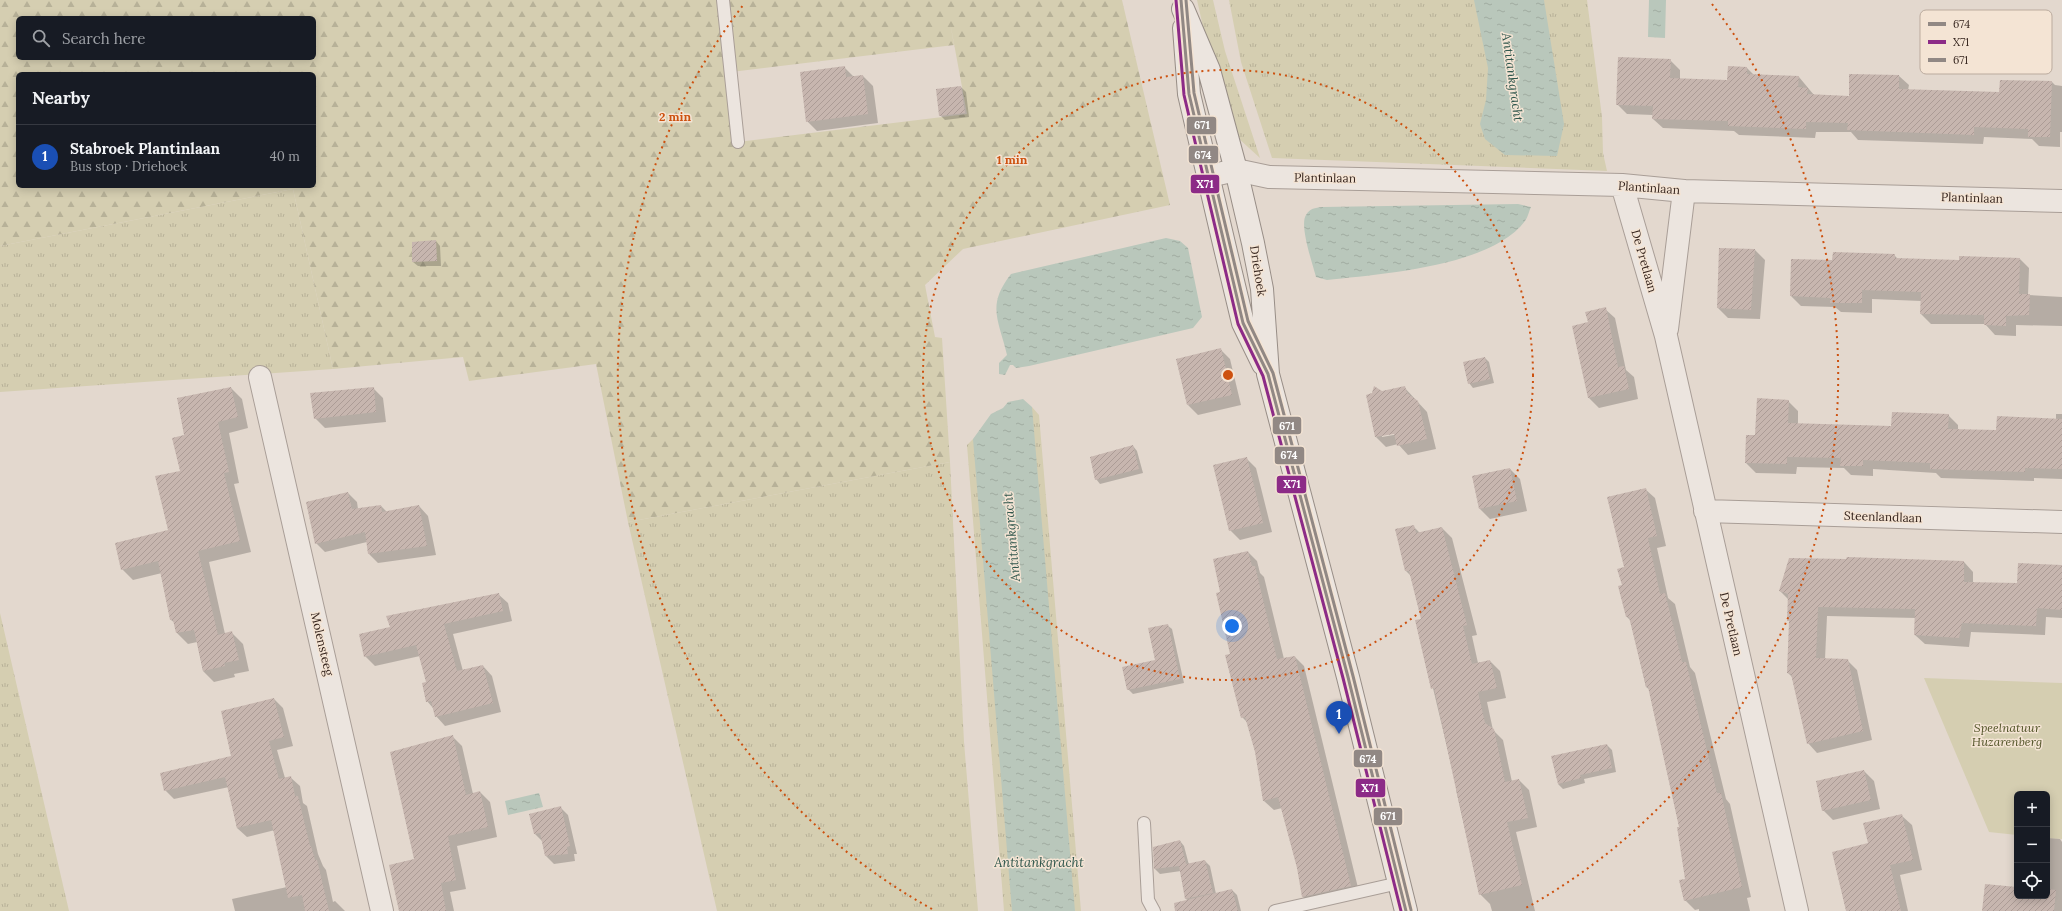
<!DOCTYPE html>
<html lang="en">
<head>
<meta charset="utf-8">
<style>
  :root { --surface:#171b24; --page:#20242c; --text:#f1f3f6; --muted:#9ea1a6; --line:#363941; --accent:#b45309 }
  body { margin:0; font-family:Lora,serif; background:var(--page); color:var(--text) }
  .controls { position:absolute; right:12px; bottom:12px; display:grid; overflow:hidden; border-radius:6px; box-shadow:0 2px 10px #0003 }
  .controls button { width:36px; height:36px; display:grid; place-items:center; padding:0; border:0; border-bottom:1px solid var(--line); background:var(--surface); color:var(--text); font:20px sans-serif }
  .you { position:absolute; left:1232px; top:626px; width:14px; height:14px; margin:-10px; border:3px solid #fff; border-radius:50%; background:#1a73e8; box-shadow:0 0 0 6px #1a73e833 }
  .badge { display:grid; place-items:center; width:26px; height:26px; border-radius:50%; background:var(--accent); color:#fff; font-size:13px; font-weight:700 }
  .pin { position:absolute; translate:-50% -33px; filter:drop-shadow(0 1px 2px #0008) }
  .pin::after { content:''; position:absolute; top:21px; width:14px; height:12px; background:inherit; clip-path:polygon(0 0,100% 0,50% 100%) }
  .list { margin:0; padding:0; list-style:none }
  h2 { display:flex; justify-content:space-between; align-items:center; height:52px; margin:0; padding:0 16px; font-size:17px }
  h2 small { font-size:13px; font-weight:400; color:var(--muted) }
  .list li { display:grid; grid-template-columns:26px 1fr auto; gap:12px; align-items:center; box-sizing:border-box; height:64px; padding:0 16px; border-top:1px solid var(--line) }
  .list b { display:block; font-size:15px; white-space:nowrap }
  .list p { margin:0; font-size:13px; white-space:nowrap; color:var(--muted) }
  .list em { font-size:13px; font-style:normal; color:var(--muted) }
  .icon { flex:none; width:22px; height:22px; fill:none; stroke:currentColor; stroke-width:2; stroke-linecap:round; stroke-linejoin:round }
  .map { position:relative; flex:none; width:2062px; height:911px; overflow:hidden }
  .search { position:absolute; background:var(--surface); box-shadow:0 2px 10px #0003; left:16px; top:16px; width:300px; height:44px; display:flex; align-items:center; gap:10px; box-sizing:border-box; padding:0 14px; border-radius:6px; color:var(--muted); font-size:15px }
  .panel { position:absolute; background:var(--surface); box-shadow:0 2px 10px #0003; left:16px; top:72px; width:300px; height:116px; border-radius:6px }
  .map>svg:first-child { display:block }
  .grass { fill:url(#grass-tufts) }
  .forest { fill:url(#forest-firs); fill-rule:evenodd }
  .green { fill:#d5ceb1 }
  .water { fill:url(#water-ripples) }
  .shadow { fill:#0003; fill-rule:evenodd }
  .building { fill:url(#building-hatch) }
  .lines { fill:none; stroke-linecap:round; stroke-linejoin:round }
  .service-casing { stroke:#a99e97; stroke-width:14 }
  .minor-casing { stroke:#a99e97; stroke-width:24 }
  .secondary-casing { stroke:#988e87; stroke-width:24 }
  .service { stroke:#ece5df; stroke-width:12 }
  .minor { stroke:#ece5df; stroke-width:22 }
  .secondary { stroke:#ece5df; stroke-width:22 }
  .bus-1-casing { stroke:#f4e4d4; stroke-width:6 }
  .bus-2-casing { stroke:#f4e4d4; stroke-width:6 }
  .bus-3-casing { stroke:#f4e4d4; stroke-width:6 }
  .bus-1 { stroke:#918884; stroke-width:3 }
  .bus-2 { stroke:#8c2b87; stroke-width:3 }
  .bus-3 { stroke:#918884; stroke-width:3 }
  .ring { fill:none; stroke:#cd510f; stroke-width:2; stroke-dasharray:2 4 }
  .labels { text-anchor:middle; stroke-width:3; stroke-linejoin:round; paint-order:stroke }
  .street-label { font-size:12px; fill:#37261f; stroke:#f4e4d4 }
  .park-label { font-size:12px; font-style:italic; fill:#515327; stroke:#f4e4d4 }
  .water-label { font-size:13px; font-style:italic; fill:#2f564c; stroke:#f4e4d4 }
  .key { fill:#f4e4d4; stroke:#bbab9e; stroke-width:1 }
  .key-label { font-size:11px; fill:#37261f }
  .centre { fill:#cd510f; stroke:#f4e4d4; stroke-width:2 }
  .ring-label { font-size:12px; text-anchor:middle; font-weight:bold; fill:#cd510f; stroke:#f4e4d4; stroke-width:3; stroke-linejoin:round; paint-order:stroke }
  .line-badge { stroke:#f4e4d4; stroke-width:1.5 }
  .badge-label { font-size:11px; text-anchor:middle; font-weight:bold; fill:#fff }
</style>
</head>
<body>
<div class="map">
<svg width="2062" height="911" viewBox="0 0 2062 911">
  <defs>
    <pattern id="grass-tufts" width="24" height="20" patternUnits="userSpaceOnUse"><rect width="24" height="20" fill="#d5ceb1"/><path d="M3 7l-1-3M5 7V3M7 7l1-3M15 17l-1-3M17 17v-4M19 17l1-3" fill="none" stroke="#b7b198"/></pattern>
    <pattern id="forest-firs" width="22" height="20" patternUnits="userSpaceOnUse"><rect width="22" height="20" fill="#d5ceb1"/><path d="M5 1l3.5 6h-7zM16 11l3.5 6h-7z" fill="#b7b198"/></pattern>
    <pattern id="water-ripples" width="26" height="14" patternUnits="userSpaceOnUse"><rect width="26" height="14" fill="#b9c7bb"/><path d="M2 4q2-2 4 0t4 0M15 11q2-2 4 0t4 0" fill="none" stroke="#a0aba0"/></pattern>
    <pattern id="building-hatch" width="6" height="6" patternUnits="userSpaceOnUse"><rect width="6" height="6" fill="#c7b6af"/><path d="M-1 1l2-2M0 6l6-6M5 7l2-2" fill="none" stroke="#ac9c96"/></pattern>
  </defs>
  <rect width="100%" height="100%" fill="#e3d8ce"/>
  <path class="grass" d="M1197 0H1213L1225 51 1260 158 1237 137 1232 125 1218 63 1204 31Z
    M1229 0H1587L1602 117 1603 153 1607 171 1272 158 1241 62Z
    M293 189 333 369 0 392V246Z
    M1032 407 1039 415 1081 911H1068L1026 416Z
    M973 439 980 446 1018 911H1004L967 445Z
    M950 462 964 742 978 911H717L628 522Z
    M0 613 69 911H0Z"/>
  <path class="forest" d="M0 0H1122L1170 205 963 249 925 285 935 337 942 338 950 462 628 522 596 364 469 381 463 357 333 369 293 189 0 246ZM18 18H314V58H18ZM950 22 967 114 738 142 731 72 954 45ZM18 74H314V186H18Z"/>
  <path class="green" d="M1924 678 2062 683V839L2047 838V794H2017V835L1989 832Z"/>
  <path class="water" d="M1474 0H1544L1564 124 1557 156 1505 155 1485 139 1480 124 1486 100 1488 68Z
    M1649 0H1666L1665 38 1648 37Z
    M1518 204 1531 207C1529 211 1528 217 1525 221 1491 267 1380 274 1327 280L1316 277C1313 265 1299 225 1306 215 1310 208 1315 208 1322 207Z
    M1166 238 1180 241 1188 248 1202 317 1193 328 1029 366 1016 368 1013 365H1010L1005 375 999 374V363L1007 355C999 320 986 306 1011 274Z
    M1023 399 1032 407 1075 911H1012L973 439 991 414 1003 408 1008 402Z
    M539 793 543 807 508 815 505 801Z"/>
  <path class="shadow" d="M1670 60 1680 70V79L1728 81 1747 68 1754 75 1799 77 1814 95 1850 97 1899 76 1909 85 1908 90 2000 93 2052 82 2055 85 2062 86V132H2060V147L2039 146 2032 139 1984 137 1983 144 1858 140 1851 132H1816L1815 138 1739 135 1734 131 1663 128 1653 119V115L1627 114 1617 104Z
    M844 67 854 77 863 76 873 86 878 123 817 131 807 121Z
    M961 87 966 92 969 117 945 120 940 115Z
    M436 241 440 246 441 266H418L413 262Z
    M1755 250 1765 260 1760 319 1728 318 1718 308Z
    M1894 255 1898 259 1960 261 2019 258 2029 268 2028 295 2062 297V326L2016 325V336L1995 335 1985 324H1931L1921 314V301L1872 299V313L1841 312 1835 307 1801 306 1791 296 1833 261Z
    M1605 309 1615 318 1626 370 1634 377 1638 399 1599 408 1589 398V323Z
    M1220 349 1230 359 1241 405 1198 415 1188 405Z
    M1485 358 1489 362 1494 383 1473 388 1469 383Z
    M1404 387 1427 412 1436 449 1408 455 1398 444 1386 447 1376 437ZM1398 432 1399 434 1382 437V435Z
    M231 388 242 399 248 428 229 433 239 483 234 484 251 552 209 562 225 634 232 633 243 644 249 671 234 674 235 677 214 682 203 671 197 642 188 644 177 633 175 623 171 620 162 573 133 580 122 569 169 530 181 472 186 436Z
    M373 388 383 398 386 422 325 428 315 418Z
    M1788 401 1798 411V425L1892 427 1948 415 1958 425V430L1997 431 2056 420V414H2062V479L2034 478V481L1941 478 1936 473 1873 469V476L1851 475 1844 468 1797 467 1796 474 1756 473 1746 463 1756 436Z
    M1133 446 1137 451 1143 473 1100 484 1096 479Z
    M1246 458 1256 468 1272 532 1240 540 1230 530Z
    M1510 469 1520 479 1527 511 1490 519 1480 509 1473 476Z
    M1645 489 1655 498 1666 546 1657 548 1668 598 1675 604 1690 667 1695 673 1726 799 1730 804 1751 897 1747 898 1750 911H1699V909L1695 910 1685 900 1686 880 1680 828 1650 690 1646 687 1631 621 1627 617 1623 586 1625 568Z
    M348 493 357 502 358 509 381 506 388 513 419 506 428 516 436 555 378 563 369 554 367 542 325 552 316 543Z
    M1414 527 1420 533 1442 528 1452 538 1477 635 1472 636 1478 663 1490 661 1500 671 1506 698 1487 702 1493 730 1503 740 1512 782 1519 780 1529 790 1537 827 1516 832 1535 911H1492L1490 904 1480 894 1456 790 1457 789 1417 621 1422 620 1412 577 1406 571Z
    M1248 552 1257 561 1260 573 1264 577 1284 659 1295 657 1304 666 1360 896 1313 906 1303 897 1298 867 1282 808 1274 810 1264 801 1256 752 1248 723 1242 717 1222 593Z
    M1964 562 1973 572V583L2018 585 2062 565V618L2046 617 2045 635 1971 632 1969 647 1925 644 1915 635 1916 618 1827 616 1825 659 1847 660 1857 670 1872 740 1817 753 1808 743 1792 677 1788 673 1790 622 1788 620 1789 600 1780 591Z
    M498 594 508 603 512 621 453 634 463 671 483 666 492 676 501 712 445 726 436 716 433 708 427 701 428 682 420 656 375 666 365 656 391 628Z
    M1167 625 1172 629 1184 683 1133 694 1128 689 1156 661Z
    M274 699 283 708 293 746 277 750 285 778 290 777 300 786 303 803 307 806 318 854 323 866 326 870 333 902 335 901 345 911H235L232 899 287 887 275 830 247 837 237 828 229 787 174 799 165 790 233 757Z
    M452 736 462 746 473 794 480 792 490 802 497 837 457 846 466 889 450 892 454 911H400Z
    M1607 745 1612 750 1616 772 1584 779 1585 783 1563 789 1558 784Z
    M1864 771 1874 781 1880 809 1833 820 1823 810Z
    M561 808 568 815 577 854H574L575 861 554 864 546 856 543 842 535 834Z
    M1902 816 1912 825 1922 870 1900 875 1908 911H1846L1869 844Z
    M2047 838 2060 839 2062 842V911H1983L2017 888V896H2047Z
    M1180 841 1184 846 1189 865 1205 861 1210 866 1216 894 1232 890 1237 895 1241 911H1214L1191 903 1186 899 1181 871 1160 874 1155 869 1154 848Z"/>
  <path class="building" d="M1618 57 1671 59 1670 78 1727 80 1728 66 1747 67V74L1799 76 1798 87 1808 88 1807 94 1849 96V74L1899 75V89L1999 92 2000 80 2052 81 2050 137H2028V129L1974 127V135L1847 130 1848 123 1806 122V129L1728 126V121L1652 119 1653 106 1616 105Z
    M845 66 846 77 863 75 868 114 806 122 800 72Z
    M961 86 965 113 939 116 936 89Z
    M436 240 437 261 412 262V242Z
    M1719 248 1755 249 1751 310 1717 308Z
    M1833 252 1895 254V258L1959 260V256L2020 258 2019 294H2030L2029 315 2006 316V326L1984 325V315L1920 314 1921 292 1862 290V303H1830V298L1790 296 1791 259 1832 260Z
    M1606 307 1618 367 1624 366 1629 389 1588 398 1572 326 1588 322 1585 312Z
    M1221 348 1232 395 1187 405 1176 359Z
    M1485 357 1490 379 1468 384 1463 362Z
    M1374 386 1382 391 1405 386 1407 393 1418 401 1427 439 1397 446 1394 434 1375 437 1366 395 1372 393Z
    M231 387 238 417 218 422 229 472 224 473 240 541 198 551 218 635 232 631 239 660 224 663 225 666 203 671 194 630 176 633 173 620H170L158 561 121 570 115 543 168 530 155 476 180 471 172 438 184 435 177 398Z
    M374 387 376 412 314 419 310 393Z
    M1757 398 1789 400 1788 423 1891 426 1892 412 1949 414 1948 429 1996 430 1997 416 2062 419V469L2025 468V472L1930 469V463L1863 460V466H1840L1841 458 1787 457V464L1745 463 1746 435H1755Z
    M1133 445 1139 469 1095 480 1090 457Z
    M1247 457 1263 523 1229 531 1213 465Z
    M1510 468 1517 501 1479 509 1472 476Z
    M1646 488 1657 536 1648 538 1660 594 1665 593 1682 662H1686L1717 793H1721L1742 887 1684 901 1679 880 1685 879 1677 827H1679L1648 687H1646L1629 617H1626L1618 586 1622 585 1617 569 1624 567 1607 497Z
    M348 492 352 509 381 505 382 512 419 505 427 546 368 554 365 532 315 544 306 502Z
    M1414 525 1416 533 1442 527 1467 625 1463 626 1472 664 1490 660 1497 688 1478 692 1485 723 1494 729 1505 782 1519 779 1528 818 1507 822 1522 885 1479 895 1434 688 1431 689 1415 620 1421 619 1409 571H1405L1395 529Z
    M1248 551 1252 566H1255L1277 659 1295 656 1351 886 1302 897 1297 868 1278 797 1263 801 1255 752 1245 717 1241 718 1225 655 1230 654 1216 593 1220 592 1213 559Z
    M1847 557 1964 561V582L2017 583 2018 563 2062 565V610L2037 608 2036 626 1962 623 1959 638 1914 635 1915 609 1818 607 1816 658 1848 659 1863 731 1807 744 1791 674 1787 673 1789 621H1787L1788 594 1779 591 1789 558 1846 559Z
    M499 593 503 611 444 624 457 671 483 665 493 703 435 717 431 701 426 702 422 683 426 682 416 645 364 657 359 634 390 627 386 616Z
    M1168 624 1180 679 1127 690 1122 667 1155 660 1148 628Z
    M274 698 284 737 269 741 279 779 291 776 295 796H298L310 846H311L315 860H317L329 911H305L302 895 288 898 271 820 237 828 225 777 164 791 160 773 231 756 221 711Z
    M453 735 466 795 480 791 488 827 448 836 456 880 441 883 446 911H399L389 865 414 859 390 752Z
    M1607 744 1612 768 1580 775 1581 778 1558 784 1551 756Z
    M1864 770 1871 800 1822 811 1816 781Z
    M561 806 570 846 567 847 568 854 545 856 540 833 534 834 529 814Z
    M1902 814 1913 860 1890 865 1901 911H1846L1832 852 1868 843 1863 823Z
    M1180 840 1186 864 1205 860 1213 893 1185 899 1179 866 1154 869 1153 847Z
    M1985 884 2017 887V896H2047V889L2056 890 2054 911H1982Z
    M1232 889 1238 911H1175L1174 903Z"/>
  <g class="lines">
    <defs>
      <path id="service" d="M723 0 738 142
        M1144 823 1148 900 1154 911
        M1275 911 1399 883"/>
      <path id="minor" d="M1209 176 1236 170 1269 177 1622 185 1684 191 2062 201
        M1622 185 1666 336 1797 911
        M1667 329 1684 191
        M260 377 382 911
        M1705 511 2062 522"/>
      <path id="secondary" d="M1183 9 1209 70 1236 170 1253 243 1262 289 1268 374 1348 677 1406 911
        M1184 28 1189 94 1225 248 1243 323 1263 364"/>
    </defs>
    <use href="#service" class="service-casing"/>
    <use href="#minor" class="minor-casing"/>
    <use href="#secondary" class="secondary-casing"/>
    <use href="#service" class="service"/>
    <use href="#minor" class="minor"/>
    <use href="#secondary" class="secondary"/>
    <defs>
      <path id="bus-1" d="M1181 0 1189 94 1243 323 1268 374 1348 677 1406 911"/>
      <path id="bus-2" d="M1176 0 1184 95 1238 324 1263 376 1343 678 1401 911"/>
      <path id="bus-3" d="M1186 0 1194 93 1248 321 1273 373 1353 676 1411 910"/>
    </defs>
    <use href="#bus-1" class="bus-1-casing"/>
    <use href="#bus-2" class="bus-2-casing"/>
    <use href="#bus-3" class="bus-3-casing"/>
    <use href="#bus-1" class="bus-1"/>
    <use href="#bus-2" class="bus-2"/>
    <use href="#bus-3" class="bus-3"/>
  </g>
  <g class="ring">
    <circle cx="1228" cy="375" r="305"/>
    <path d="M932 909A610 610 0 0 1 744 4M1712 4A610 610 0 0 1 1524 909"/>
  </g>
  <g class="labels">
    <g class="street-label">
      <text transform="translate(1325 178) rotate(1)" y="4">Plantinlaan</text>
      <text transform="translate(1649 188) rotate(4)" y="4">Plantinlaan</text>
      <text transform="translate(1972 198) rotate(2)" y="4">Plantinlaan</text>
      <text transform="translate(1644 261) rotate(74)" y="4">De Pretlaan</text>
      <text transform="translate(1258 271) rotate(81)" y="4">Driehoek</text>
      <text transform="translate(1883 517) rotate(2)" y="4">Steenlandlaan</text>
      <text transform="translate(1731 624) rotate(77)" y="4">De Pretlaan</text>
      <text transform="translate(322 644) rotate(77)" y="4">Molensteeg</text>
    </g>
    <g class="park-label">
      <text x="2007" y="732">Speelnatuur<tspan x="2007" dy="14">Huzarenberg</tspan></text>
    </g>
    <g class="water-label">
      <text transform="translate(1513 77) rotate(82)" y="5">Antitankgracht</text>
      <text transform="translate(1011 537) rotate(-95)" y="5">Antitankgracht</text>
      <text x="1039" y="867">Antitankgracht</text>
    </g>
  </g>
  <rect x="1920" y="10" width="132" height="64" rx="6" class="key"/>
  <rect x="1928" y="22" width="18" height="4" fill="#918884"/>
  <rect x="1928" y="40" width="18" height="4" fill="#8c2b87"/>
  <rect x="1928" y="58" width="18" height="4" fill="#918884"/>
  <g class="key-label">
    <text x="1953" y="28">674</text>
    <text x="1953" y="46">X71</text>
    <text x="1953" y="64">671</text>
  </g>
  <circle cx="1228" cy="375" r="6" class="centre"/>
  <g class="ring-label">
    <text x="675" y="121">2 min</text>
    <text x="1012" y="164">1 min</text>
  </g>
  <g class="line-badge">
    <rect x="1186" y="116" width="31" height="19" rx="4" fill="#918884"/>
    <rect x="1188" y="145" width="31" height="19" rx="4" fill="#918884"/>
    <rect x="1190" y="174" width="30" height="20" rx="4" fill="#8c2b87"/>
    <rect x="1272" y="416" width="30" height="19" rx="4" fill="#918884"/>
    <rect x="1274" y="446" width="31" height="19" rx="4" fill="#918884"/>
    <rect x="1276" y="475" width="31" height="19" rx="4" fill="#8c2b87"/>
    <rect x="1353" y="749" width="30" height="19" rx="4" fill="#918884"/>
    <rect x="1355" y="778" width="31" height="20" rx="4" fill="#8c2b87"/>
    <rect x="1373" y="807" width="30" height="19" rx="4" fill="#918884"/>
  </g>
  <g class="badge-label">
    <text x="1202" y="129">671</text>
    <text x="1203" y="159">674</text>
    <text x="1205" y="188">X71</text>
    <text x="1287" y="430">671</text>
    <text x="1289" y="459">674</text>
    <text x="1292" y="488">X71</text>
    <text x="1368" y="763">674</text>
    <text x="1370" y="792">X71</text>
    <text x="1388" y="820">671</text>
  </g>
</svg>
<div class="controls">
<button>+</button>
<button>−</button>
<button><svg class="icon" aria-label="locate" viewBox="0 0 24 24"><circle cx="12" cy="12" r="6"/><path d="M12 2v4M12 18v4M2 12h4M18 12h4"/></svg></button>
</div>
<div class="you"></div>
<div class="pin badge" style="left:1339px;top:734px;background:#1a4fb4">1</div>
<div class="search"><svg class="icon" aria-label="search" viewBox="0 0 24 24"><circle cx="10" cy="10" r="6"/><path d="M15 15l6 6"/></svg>Search here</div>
<section class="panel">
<h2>Nearby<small></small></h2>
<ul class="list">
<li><span class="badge" style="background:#1a4fb4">1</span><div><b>Stabroek Plantinlaan</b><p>Bus stop · Driehoek</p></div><em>40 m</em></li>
</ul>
</section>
</div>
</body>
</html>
